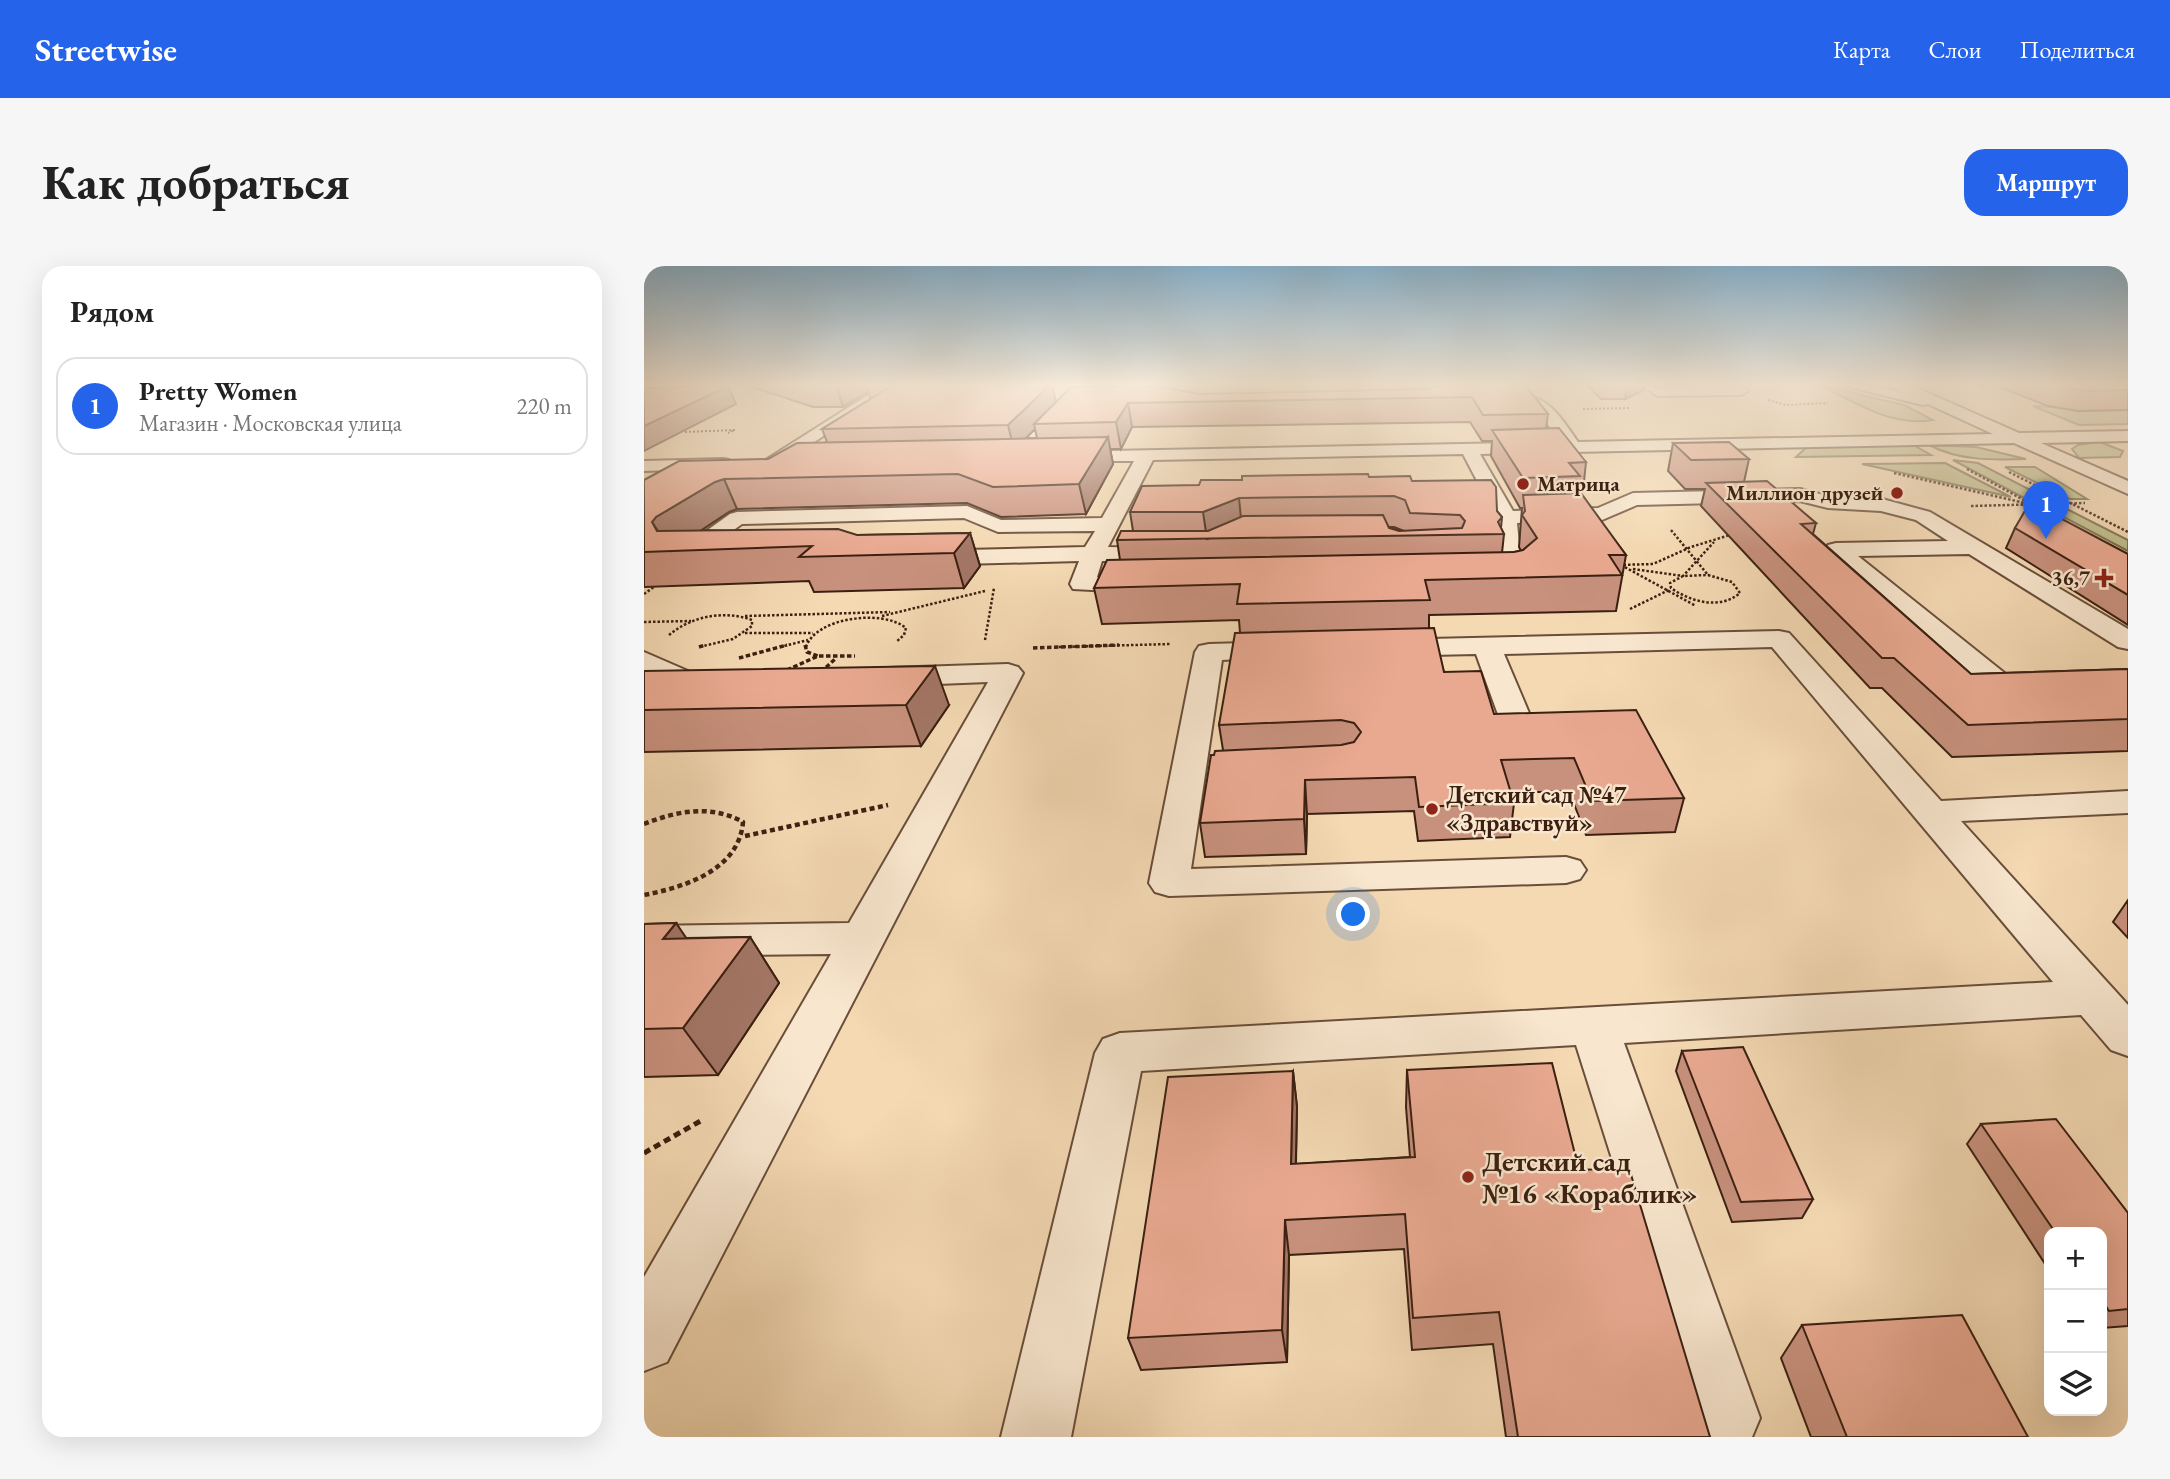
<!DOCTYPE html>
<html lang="ru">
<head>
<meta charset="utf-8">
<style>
  :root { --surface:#fff; --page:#f6f6f6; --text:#222; --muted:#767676; --line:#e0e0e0; --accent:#2563eb }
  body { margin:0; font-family:"EB Garamond",serif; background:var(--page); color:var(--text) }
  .controls { position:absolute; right:21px; bottom:21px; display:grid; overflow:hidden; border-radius:14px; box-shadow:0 7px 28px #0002 }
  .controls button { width:63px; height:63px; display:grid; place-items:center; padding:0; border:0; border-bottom:2px solid var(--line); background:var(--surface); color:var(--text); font:35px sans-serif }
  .you { position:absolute; left:710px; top:649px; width:24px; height:24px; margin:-18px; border:5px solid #fff; border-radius:50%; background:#1a73e8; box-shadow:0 0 0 10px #1a73e833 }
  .badge { display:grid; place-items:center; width:46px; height:46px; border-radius:50%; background:var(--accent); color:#fff; font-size:23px; font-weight:700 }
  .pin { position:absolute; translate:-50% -58px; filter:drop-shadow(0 2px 4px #0008) }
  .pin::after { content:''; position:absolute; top:37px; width:24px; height:21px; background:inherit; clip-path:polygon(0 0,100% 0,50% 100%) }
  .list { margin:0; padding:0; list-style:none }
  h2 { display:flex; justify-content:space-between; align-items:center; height:91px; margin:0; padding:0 28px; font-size:30px }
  h2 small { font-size:23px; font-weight:400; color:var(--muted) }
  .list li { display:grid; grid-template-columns:46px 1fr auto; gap:21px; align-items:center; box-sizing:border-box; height:98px; margin:0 14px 14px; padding:0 14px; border:2px solid var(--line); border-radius:21px }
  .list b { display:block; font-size:26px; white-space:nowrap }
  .list p { margin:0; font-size:23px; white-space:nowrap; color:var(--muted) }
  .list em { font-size:23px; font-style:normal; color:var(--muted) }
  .icon { flex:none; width:38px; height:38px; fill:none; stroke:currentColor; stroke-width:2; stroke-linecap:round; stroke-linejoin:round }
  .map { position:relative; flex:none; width:1484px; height:1171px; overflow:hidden; border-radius:21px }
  header { display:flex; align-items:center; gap:42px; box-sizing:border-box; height:98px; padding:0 35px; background:var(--accent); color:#fff }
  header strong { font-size:33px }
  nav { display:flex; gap:38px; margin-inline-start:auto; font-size:24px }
  .intro { display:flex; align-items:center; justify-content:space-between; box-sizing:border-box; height:168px; padding:0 42px }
  h1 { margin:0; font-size:49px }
  .button { padding:18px 32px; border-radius:21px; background:var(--accent); color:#fff; font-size:24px; font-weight:700 }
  main { display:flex; gap:42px; padding:0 42px }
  aside { flex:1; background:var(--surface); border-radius:21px; box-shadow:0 7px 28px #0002 }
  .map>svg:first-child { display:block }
  .green { fill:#bebe8a; stroke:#7c6f4e; stroke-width:2 }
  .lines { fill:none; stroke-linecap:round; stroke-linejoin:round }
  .minor-casing { stroke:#694e3a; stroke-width:4 }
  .path-far4 { stroke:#3b2011; stroke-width:2; stroke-dasharray:2 2; stroke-linecap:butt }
  .path-far3 { stroke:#3b2011; stroke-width:2.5; stroke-dasharray:2.5 2; stroke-linecap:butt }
  .path-far2 { stroke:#3b2011; stroke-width:3.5; stroke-dasharray:4.5 2.5; stroke-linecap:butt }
  .path-far1 { stroke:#3b2011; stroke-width:4.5; stroke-dasharray:5 3.5; stroke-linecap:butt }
  .path { stroke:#3b2011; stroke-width:5; stroke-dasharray:7 4.5; stroke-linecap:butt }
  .minor { fill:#f8e6ce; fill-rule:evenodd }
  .wall { fill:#c8917d; stroke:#3b2011; stroke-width:2; fill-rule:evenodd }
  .shaded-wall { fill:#a37666; stroke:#3b2011; stroke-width:2 }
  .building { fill:#e9a991; stroke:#3b2011; stroke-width:2 }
  .poi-dot { fill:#8f2418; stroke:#f8e6ce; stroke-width:2.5 }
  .labels { text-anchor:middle; stroke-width:5; stroke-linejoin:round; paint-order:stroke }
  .far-poi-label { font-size:21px; font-weight:bold; fill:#3b2011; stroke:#f8e6ce; text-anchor:end }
  .poi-label { font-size:24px; font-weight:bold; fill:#3b2011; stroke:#f8e6ce; text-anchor:start }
  .near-poi-label { font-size:28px; font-weight:bold; fill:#3b2011; stroke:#f8e6ce; text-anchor:start }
</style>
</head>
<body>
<header>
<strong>Streetwise</strong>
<nav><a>Карта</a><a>Слои</a><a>Поделиться</a></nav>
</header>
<div class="intro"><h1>Как добраться</h1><a class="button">Маршрут</a></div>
<main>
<aside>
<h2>Рядом<small></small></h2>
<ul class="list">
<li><span class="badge">1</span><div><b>Pretty Women</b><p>Магазин · Московская улица</p></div><em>220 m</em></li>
</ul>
</aside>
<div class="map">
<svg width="1484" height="1171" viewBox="0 0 1484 1171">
  <rect width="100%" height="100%" fill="#f4d9b3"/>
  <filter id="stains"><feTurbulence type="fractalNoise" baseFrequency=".00286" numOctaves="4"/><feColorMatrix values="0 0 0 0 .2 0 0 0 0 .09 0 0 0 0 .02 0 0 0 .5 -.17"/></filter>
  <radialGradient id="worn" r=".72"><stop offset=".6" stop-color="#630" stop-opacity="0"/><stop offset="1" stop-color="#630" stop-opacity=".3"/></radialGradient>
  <path class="green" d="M1176 119 1260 139 1289 154C1247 161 1212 137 1176 119Z
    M1484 139V158L1435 159 1389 140C1422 140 1451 151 1484 139Z
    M1456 176 1479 185 1476 191 1435 192 1428 183 1434 179Z
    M1266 177 1287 189 1152 191 1165 179Z
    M1285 179 1332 181 1382 193C1349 194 1315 195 1285 179Z
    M1309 194 1334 197 1406 234H1384Z
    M1301 197 1367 231 1218 198Z
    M1361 201H1391L1443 233H1426Z
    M1399 240H1417L1484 274V285Z"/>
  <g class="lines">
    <defs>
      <path id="minor" d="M8 119H45L38 123 0 129V121Z
        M240 119H257L132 201 126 202 117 197Z
        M998 119 1017 122 1098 119 1104 125 1097 129 1013 130Z
        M1198 119H1227L1257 126 1246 119H1266L1375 167 1484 165V175L1397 177 1484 215V228L1370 177 836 188 869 245 954 242 989 227 1156 223 1184 230 1238 233 1286 246 1484 363V383L1474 381 1325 288 1214 290 1368 413 1484 409V427L1361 431 1350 428 1181 284 1184 279 1192 277 1304 275 1272 254 1237 245 1184 242 1156 235 993 239 958 254 873 257 876 288 873 293 814 296 806 294 803 289 806 284 853 281 852 251 819 188 509 194 464 281 529 282 537 284 540 289 537 294 529 296 458 295 453 311 513 315 516 320 513 325 504 327 429 323 426 318 435 295 280 299 272 297 269 292 272 287 280 285 441 281 451 265 354 266 320 252 98 258 55 289 52 295H30L27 290 86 248 93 246 323 240 357 254 458 252 490 195H409L406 191 409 187 415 186 917 176 890 140 875 135 835 133 833 130C840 124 850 125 859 126 902 127 911 143 934 176L1349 168 1284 138 1279 139Z
        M79 193 85 194 88 198 85 202 0 205V195Z
        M1135 365 1145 367 1297 535 1484 525V547L1317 555 1484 739V790L1467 784 1437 749 980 777 1116 1152 1108 1171H1056L932 779 497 805 427 1171H357L451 787 459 773 476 767 1409 716 1128 381 860 388 888 454 883 461 872 463 861 461 856 454 832 388 742 390 732 388 728 382 732 376 742 374Z
        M640 376 650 378 654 384 650 390 578 394 547 603 922 591 936 595 942 604 936 613 922 617 525 630 511 626 505 617 551 386 555 380 565 378Z
        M0 386 53 409 81 411 86 417 81 423C50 431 28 419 0 406Z
        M364 398 374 401 379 407 23 1096 0 1105V1011L187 688 0 690V660L205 657 344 416 243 420 233 417 228 411 233 405 243 402Z"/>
    </defs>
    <use href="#minor" class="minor-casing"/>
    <path class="path-far4" d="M1124 134 1142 139 1184 137
      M939 143 986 142
      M41 166 91 164 84 167"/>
    <path class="path-far3" d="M1323 203 1389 239
      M1365 206 1484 266
      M1250 207 1381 237
      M1327 240 1441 237
      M1027 264 1064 309
      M975 299 1009 298 1047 281 1089 268
      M977 299 1052 340
      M989 303 1039 310 1070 276
      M1064 309 1088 316 1096 327C1076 344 1047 336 1027 322L1026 317 1039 310Z
      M0 328 14 318
      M986 343 1025 324
      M101 350 246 346
      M238 350 341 325
      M0 356 47 355
      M101 367H169
      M25 369C48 350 80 344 108 354V360L89 373 55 381
      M341 374 350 322
      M136 381 164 374
      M162 381C172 351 239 343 262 362L260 369 252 376
      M415 381 527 378"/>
    <path class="path-far2" d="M161 379 163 386 174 390
      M55 381 61 379
      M389 382 475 379
      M95 392 143 379
      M143 404 174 390H211
      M177 406 191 393"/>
    <path class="path-far1" d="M0 558C33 545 66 538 99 556 95 604 41 621 0 629
      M101 570 244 539"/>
    <path class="path" d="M0 887 60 853"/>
    <use href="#minor" class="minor"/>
  </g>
  <path class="wall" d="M102 119H408L412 136 456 121 455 119H881L904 148 902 163 942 196 939 225H934V227L982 289 972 345 785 349V362L800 406 850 448 1040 532 1031 566 942 569 925 525 867 527 870 537 866 571 774 575 770 545 663 548 662 588 561 591 556 557 570 489 579 484 575 459 596 367 595 354 458 358 450 322 476 294 473 274 489 265 486 246 555 219 725 211 768 215 853 245 858 251 857 262 860 268 858 287 870 286 877 285 875 281 878 242H876L847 190 848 175H838L826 156 488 161 477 183H466L469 198 442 248 357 251 323 237 93 243 85 246 57 264 213 269 326 267 336 300 320 322 170 326 165 315 0 321V214L124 193 183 176 178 163 227 133 224 126 199 141H169ZM391 163 393 172H382ZM744 261H750L760 265H755Z
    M943 119H1001L1000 124 981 133H957Z
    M1334 119H1484V144L1434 145 1404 140 1353 120 1337 121Z
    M1029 177 1105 193 1100 216 1172 257 1169 268 1327 408 1484 403V485L1308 491 1238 422H1226L1057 240 1061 223H1041L1024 205Z
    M1371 262 1484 288V359L1362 282Z
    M0 405 305 439 277 480 0 486Z
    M1484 634V672L1469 656Z
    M32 657 42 672 106 671 135 717 74 809 0 811V658Z
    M1038 785 1169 933 1158 952 1088 956 1032 805Z
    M763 804 935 904 1066 1171H862L849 1078 768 1084 760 983 645 989 643 1096 497 1104 484 1072 649 805 653 841 652 898 766 891 762 841Z
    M1337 858 1484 947V1060L1458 1062V966H1405V1004L1323 878Z
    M1158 1059 1384 1171H1167L1137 1092Z"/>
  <path class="shaded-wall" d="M192 119H222L224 126 199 141Z
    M406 119H408L413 141 390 158 391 163 370 184 364 159Z
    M781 119H834L781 132Z
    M983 119H1001L1000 124 981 133Z
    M84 120 92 138 0 185V160Z
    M484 137 488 161 477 183 472 156Z
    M464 171 469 198 442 248 435 218Z
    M80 213 93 243 85 246 29 283 27 285 8 256 12 251 71 216Z
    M595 232 598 263 563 273 559 246Z
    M326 267 336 300 320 322 310 287Z
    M291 400 305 439 277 480 262 439Z
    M661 514 663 548 662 588 660 553Z
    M32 657 63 703 19 673Z
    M106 671 135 717 74 809 39 762Z
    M649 805 653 841 651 934 647 898Z
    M641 954 645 989 643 1096 638 1064Z"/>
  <path class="building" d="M249 119H406L364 159 178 163Z
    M803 119H881L904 148 839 149 828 131 484 137 472 156 390 158 427 121 513 120 556 128 782 123Z
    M1411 119H1484V124L1443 125Z
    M84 120 0 160V122Z
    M915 162 942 196 925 197 936 210 879 212 848 164Z
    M464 171 435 218 349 221 314 208 80 213 71 216 12 251 8 256 13 265 194 263 213 269 326 267 310 287 155 291 168 280 0 286V214L35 195 124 193 153 177Z
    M1085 176 1105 193 1047 194 1029 177Z
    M724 208 725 211 766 210 768 215 847 214 852 221 853 245 858 251 854 256 860 268 473 274 477 265H564L599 250 739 249 745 262 755 265 818 262 821 255 816 249 766 247 761 234 750 230 595 232 559 246H486L498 220 555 219 557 214H598V210Z
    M1123 215 1172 257 1157 258 1327 408 1484 403V453L1324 459 1250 392H1238L1062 217Z
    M937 227 982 289H965L978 309 781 314 786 334 593 338 596 318 450 322 463 294 870 286 879 284 893 272 878 249 881 245 879 229Z
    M1386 236 1484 288V329L1371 262Z
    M790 362 800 406 837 405 850 448 992 444 1040 532 948 535 930 492 857 494 870 537 775 541 771 511 661 514 660 553 556 557 567 489H570L571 485 697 479 710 476 717 466 710 457 697 454 575 459 591 367Z
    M291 400 262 439 0 444V405Z
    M32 657 19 673 106 671 39 762 0 763V658Z
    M1099 781 1169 933 1097 936 1038 785Z
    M908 797 935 904 985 902 1066 1171H874L855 1046 769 1052 761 948 641 954 638 1064 484 1072 524 811 649 805 647 898 771 891 763 804Z
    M1412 853 1484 947V1043L1465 1045 1458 1034V966H1411L1337 858Z
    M1318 1049 1384 1171H1203L1158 1059Z"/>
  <linearGradient id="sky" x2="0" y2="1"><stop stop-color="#8ab6d3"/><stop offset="0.42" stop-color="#faeedd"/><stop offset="1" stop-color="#faeedd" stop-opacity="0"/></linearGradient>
  <rect width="1484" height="283" fill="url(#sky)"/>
  <g class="poi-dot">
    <circle cx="879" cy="218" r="7"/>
    <circle cx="1253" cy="227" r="7"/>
    <path d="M1456.5 301.5h7v7h7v7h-7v7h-7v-7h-7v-7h7z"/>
    <circle cx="788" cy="543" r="7"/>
    <circle cx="824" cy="911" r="7"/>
  </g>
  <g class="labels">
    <g class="far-poi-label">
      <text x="893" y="225" text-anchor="start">Матрица</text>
      <text x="1239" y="234">Миллион друзей</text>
      <text x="1446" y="319">36,7</text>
    </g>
    <g class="poi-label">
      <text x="802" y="537">Детский сад №47<tspan x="802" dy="28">«Здравствуй»</tspan></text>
    </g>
    <g class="near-poi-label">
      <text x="838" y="905">Детский сад<tspan x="838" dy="32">№16 «Кораблик»</tspan></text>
    </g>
  </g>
  <rect width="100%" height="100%" filter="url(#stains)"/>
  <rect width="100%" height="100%" fill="url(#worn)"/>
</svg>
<div class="controls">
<button>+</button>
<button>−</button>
<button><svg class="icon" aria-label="layers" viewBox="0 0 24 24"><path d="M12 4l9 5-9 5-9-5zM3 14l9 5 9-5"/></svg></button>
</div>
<div class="you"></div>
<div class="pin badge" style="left:1402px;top:273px">1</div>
</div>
</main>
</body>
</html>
